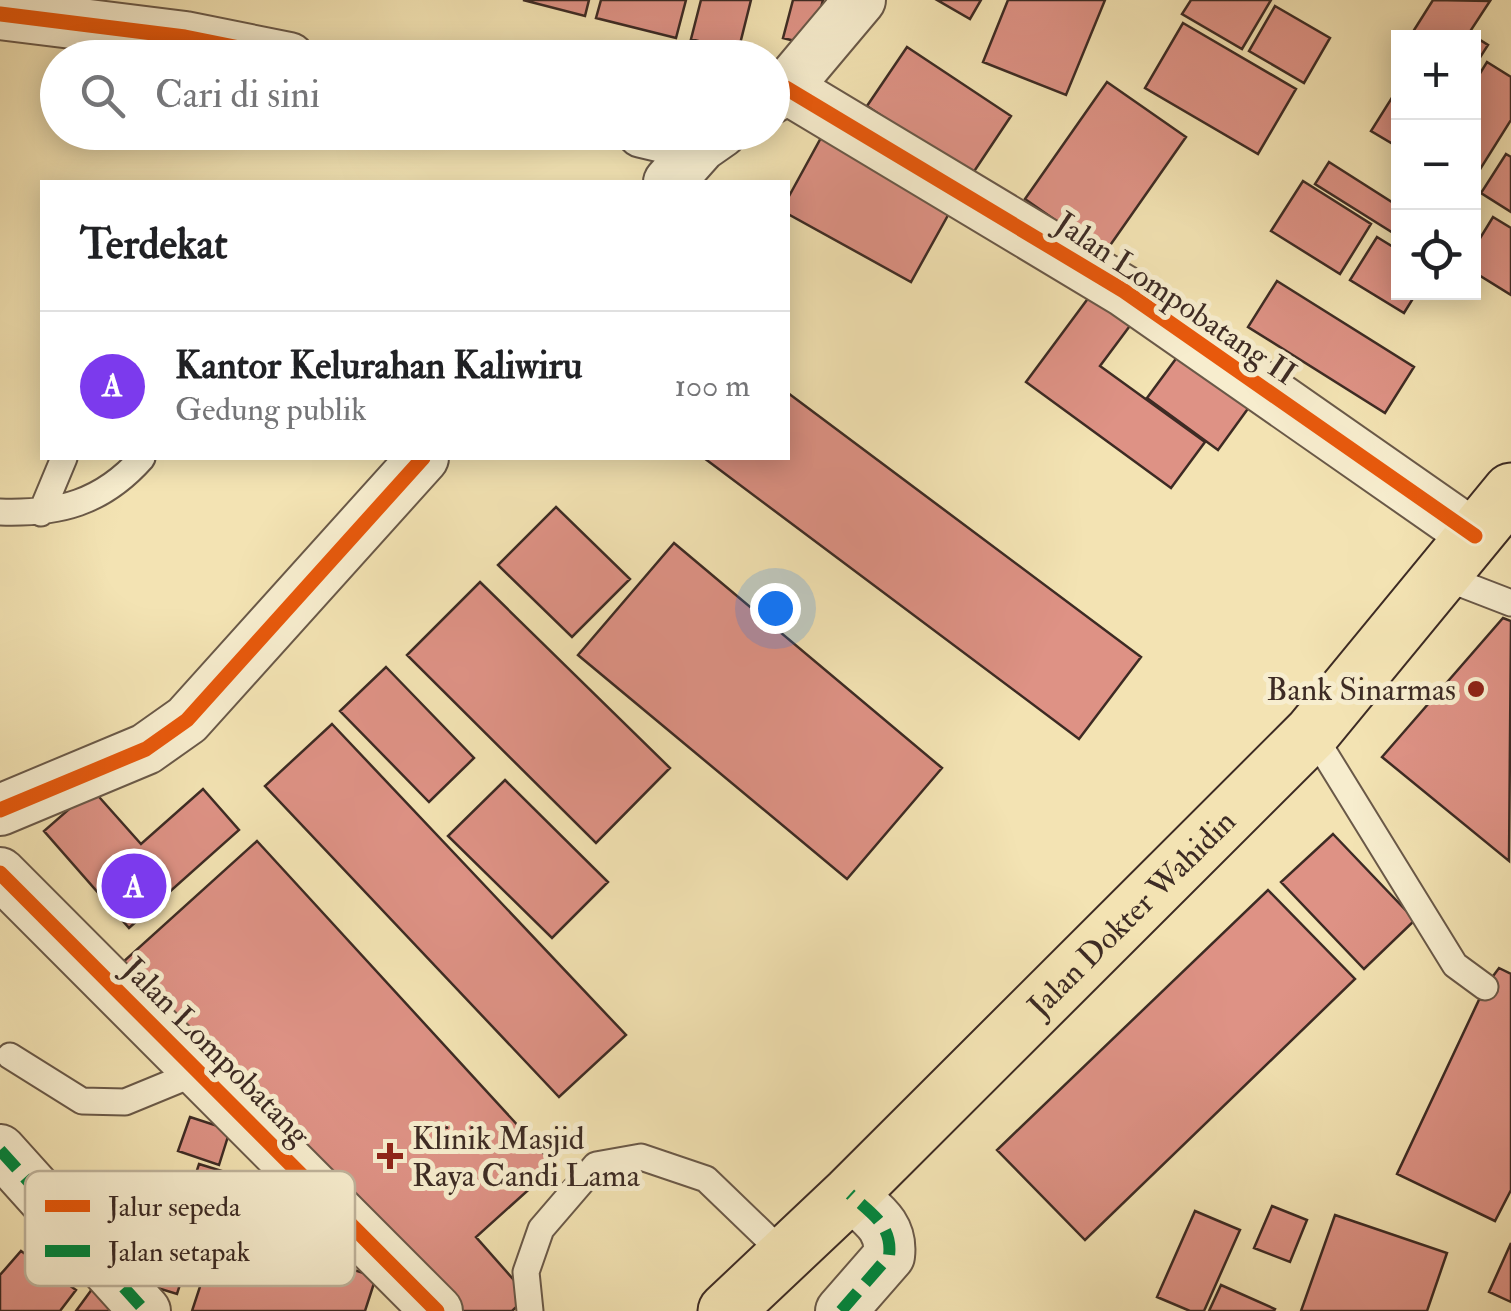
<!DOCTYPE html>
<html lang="id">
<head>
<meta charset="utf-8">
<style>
  :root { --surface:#fff; --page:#f2f2f2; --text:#202124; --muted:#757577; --line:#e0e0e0; --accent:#7c3aed }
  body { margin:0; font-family:"IM FELL Double Pica",serif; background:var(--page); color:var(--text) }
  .controls { position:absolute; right:30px; top:30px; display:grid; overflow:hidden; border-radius:0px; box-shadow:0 5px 25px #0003 }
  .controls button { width:90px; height:90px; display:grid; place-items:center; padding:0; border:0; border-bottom:2px solid var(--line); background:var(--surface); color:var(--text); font:50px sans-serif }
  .you { position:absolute; left:775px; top:608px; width:35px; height:35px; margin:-25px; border:8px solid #fff; border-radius:50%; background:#1a73e8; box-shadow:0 0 0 15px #1a73e833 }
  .badge { display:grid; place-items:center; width:65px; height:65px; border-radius:50%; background:var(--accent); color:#fff; font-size:32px; font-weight:700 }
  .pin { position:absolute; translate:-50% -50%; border:5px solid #fff; box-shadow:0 2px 10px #0006 }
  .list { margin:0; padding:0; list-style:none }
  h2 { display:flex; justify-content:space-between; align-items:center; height:130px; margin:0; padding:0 40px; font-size:42px }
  h2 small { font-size:32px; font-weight:400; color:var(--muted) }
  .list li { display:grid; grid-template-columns:65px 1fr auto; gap:30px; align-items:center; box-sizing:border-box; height:150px; padding:0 40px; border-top:2px solid var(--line) }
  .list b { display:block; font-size:38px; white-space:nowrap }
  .list p { margin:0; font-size:32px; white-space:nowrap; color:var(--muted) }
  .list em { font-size:32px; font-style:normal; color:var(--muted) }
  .icon { flex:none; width:55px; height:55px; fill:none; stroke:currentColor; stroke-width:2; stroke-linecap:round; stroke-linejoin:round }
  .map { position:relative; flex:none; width:1511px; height:1311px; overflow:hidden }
  .search { position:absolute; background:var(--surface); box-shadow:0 5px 25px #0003; left:40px; top:40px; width:750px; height:110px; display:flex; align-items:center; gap:25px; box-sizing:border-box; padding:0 35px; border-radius:55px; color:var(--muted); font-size:38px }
  .panel { position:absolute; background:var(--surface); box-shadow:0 5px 25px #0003; left:40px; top:180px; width:750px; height:280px; border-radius:0px }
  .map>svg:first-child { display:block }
  .building { fill:#de9285; stroke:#3d2b24; stroke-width:2.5 }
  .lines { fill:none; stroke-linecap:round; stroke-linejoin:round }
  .lane-casing { stroke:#6a5948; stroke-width:29 }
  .street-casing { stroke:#6a5948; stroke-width:54 }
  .highway-casing { stroke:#3d2b24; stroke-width:59 }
  .lane { stroke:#f7edce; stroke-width:25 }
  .street { stroke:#f7edce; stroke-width:50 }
  .highway { stroke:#f3e3b3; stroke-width:55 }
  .quiet { stroke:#00873e; stroke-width:12; stroke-dasharray:25 12; stroke-linecap:butt }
  .cycleway-casing { stroke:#f7edce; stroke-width:21 }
  .cycleway { stroke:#e8590c; stroke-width:15 }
  .poi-dot { fill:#8f2418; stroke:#f7edce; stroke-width:4 }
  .labels { text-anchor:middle; stroke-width:10; stroke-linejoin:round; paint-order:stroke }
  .street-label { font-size:32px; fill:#3d2b24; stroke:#f7edce }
  .poi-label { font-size:32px; fill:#3d2b24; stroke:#f7edce; text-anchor:end }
  .key { fill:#f7edce; stroke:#bfb39b; stroke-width:2.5 }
  .key-label { font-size:28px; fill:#3d2b24 }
</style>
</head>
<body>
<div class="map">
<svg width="1511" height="1311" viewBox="0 0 1511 1311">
  <rect width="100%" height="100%" fill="#f3e3b3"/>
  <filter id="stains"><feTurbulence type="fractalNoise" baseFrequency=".002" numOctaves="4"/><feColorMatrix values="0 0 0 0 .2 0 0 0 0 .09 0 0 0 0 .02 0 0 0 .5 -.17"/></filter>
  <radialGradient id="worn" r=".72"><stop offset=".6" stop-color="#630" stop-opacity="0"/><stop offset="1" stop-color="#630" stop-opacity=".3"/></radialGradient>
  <path class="building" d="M523 0H589L585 16Z
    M601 0H686L676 38 596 18Z
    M701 0H751L738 52 691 39Z
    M793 0H823L811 45 783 38Z
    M937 0H981L970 19Z
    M1008 0H1105L1066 95 983 62Z
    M1191 0H1271L1242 49 1182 14Z
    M1433 0 1490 1 1469 33 1488 45 1474 67V38H1409Z
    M1275 6 1330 38 1304 83 1249 51Z
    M1183 23 1296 89 1258 154 1145 88Z
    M907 47 1011 116 971 176 867 106Z
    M1487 62 1511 77V120L1474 179V83Z
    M1107 82 1186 137 1104 254 1025 199Z
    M1398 88V147L1371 131Z
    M822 136 952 208 911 282 788 214V198Z
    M1506 154 1511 157V212L1481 193Z
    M1329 162 1398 206V236L1315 184Z
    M1303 181 1371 224 1340 274 1271 231Z
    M1493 217 1511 228V295L1474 272V248Z
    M1377 237 1398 250V292H1417L1404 313 1350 280Z
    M1277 281 1414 367 1385 413 1248 327Z
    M1095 289 1135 319 1100 366 1205 442 1171 488 1026 382Z
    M1189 341 1260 392 1218 450 1147 398Z
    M788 393 1141 657 1079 739 704 458H788Z
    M556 507 630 579 572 637 498 565Z
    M674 543 942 768 847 879 578 655Z
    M480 582 670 768 596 843 407 655Z
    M1503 618 1511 621 1509 861 1382 757Z
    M386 667 474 758 429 802 340 711Z
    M332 724 626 1035 559 1097 265 786Z
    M505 780 608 882 552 938 448 836Z
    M92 789 141 844 203 789 239 830 129 928 44 831Z
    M1333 834 1415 920 1364 969 1281 882Z
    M257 841 555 1166 476 1237 528 1296 512 1311H442L123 962Z
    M1268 890 1355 979 1085 1240 997 1150Z
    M1499 968 1511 974V1190L1495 1221 1397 1174 1485 987Z
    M190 1117 230 1130 219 1165 178 1151Z
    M199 1164 261 1183 244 1235 376 1277 365 1311H192L213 1247 176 1235Z
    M1272 1206 1307 1220 1290 1262 1254 1248Z
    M1195 1211 1240 1230 1204 1311H1190L1157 1297Z
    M1335 1215 1447 1253 1427 1311H1301Z
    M153 1238 191 1250 177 1294 138 1282Z
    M1511 1243V1302L1489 1292Z
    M21 1251 76 1290 60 1311H0V1275Z
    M95 1285 128 1311H76Z
    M1221 1285 1275 1309 1274 1311H1209Z"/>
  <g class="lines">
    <defs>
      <path id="lane" d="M0 512C59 514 102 503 142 458
        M41 513 64 458
        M1441 576 1511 603
        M1312 733 1455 965 1485 987
        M10 1056 82 1101 125 1102 198 1072
        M530 1311 526 1272 541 1229 596 1165 641 1157 706 1179 785 1255"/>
      <path id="street" d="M0 14 185 37 289 58
        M786 88 1124 291 1475 536
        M772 98 786 88 860 0
        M642 132 701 146
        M669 182 701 146 721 132
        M0 810 146 749 187 720 423 458
        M0 873 437 1311
        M0 1150 145 1311
        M841 1311 889 1256C893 1225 870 1213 850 1194"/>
      <g id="highway">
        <path id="s1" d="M726 1311 850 1194 1312 733 1511 491"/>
      </g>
    </defs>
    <use href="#lane" class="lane-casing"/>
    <use href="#street" class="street-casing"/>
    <use href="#highway" class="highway-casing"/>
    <use href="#lane" class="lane"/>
    <use href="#street" class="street"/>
    <use href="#highway" class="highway"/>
    <path class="quiet" d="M0 1150 145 1311
      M841 1311 889 1256C893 1225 870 1213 850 1194"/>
    <defs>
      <path id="cycleway" d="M0 14 185 37 289 58
        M786 88 1124 291 1475 536
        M0 810 146 749 187 720 423 458
        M0 873 437 1311"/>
    </defs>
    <use href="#cycleway" class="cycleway-casing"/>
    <use href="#cycleway" class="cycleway"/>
  </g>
  <g class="poi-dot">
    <circle cx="1476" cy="689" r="10"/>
    <path d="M385 1141h10v10h10v10h-10v10h-10v-10h-10v-10h10z"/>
  </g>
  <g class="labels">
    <g class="street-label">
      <text transform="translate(1176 298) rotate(34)" y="11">Jalan Lompobatang II</text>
      <text dy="11" stroke="none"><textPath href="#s1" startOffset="568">Jalan Dokter Wahidin</textPath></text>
      <text transform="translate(217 1051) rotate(45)" y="11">Jalan Lompobatang</text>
    </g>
    <g class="poi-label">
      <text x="1456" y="700">Bank Sinarmas</text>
      <text x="412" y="1149" text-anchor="start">Klinik Masjid<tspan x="412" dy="37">Raya Candi Lama</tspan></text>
    </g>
  </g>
  <rect x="25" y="1171" width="330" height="115" rx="15" class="key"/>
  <rect x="45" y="1200" width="45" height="12" fill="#e8590c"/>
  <rect x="45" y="1245" width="45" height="12" fill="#00873e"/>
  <g class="key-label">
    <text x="108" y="1216">Jalur sepeda</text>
    <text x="108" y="1261">Jalan setapak</text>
  </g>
  <rect width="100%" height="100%" filter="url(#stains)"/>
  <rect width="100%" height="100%" fill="url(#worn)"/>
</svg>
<div class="controls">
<button>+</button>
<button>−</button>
<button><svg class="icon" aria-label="locate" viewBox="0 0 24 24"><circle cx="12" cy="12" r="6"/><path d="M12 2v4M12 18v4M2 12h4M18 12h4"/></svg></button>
</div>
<div class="you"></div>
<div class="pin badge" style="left:134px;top:886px">A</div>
<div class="search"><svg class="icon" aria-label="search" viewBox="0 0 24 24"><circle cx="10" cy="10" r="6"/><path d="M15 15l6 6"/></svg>Cari di sini</div>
<section class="panel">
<h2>Terdekat<small></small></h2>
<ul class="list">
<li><span class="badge">A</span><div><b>Kantor Kelurahan Kaliwiru</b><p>Gedung publik</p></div><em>100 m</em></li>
</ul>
</section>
</div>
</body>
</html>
